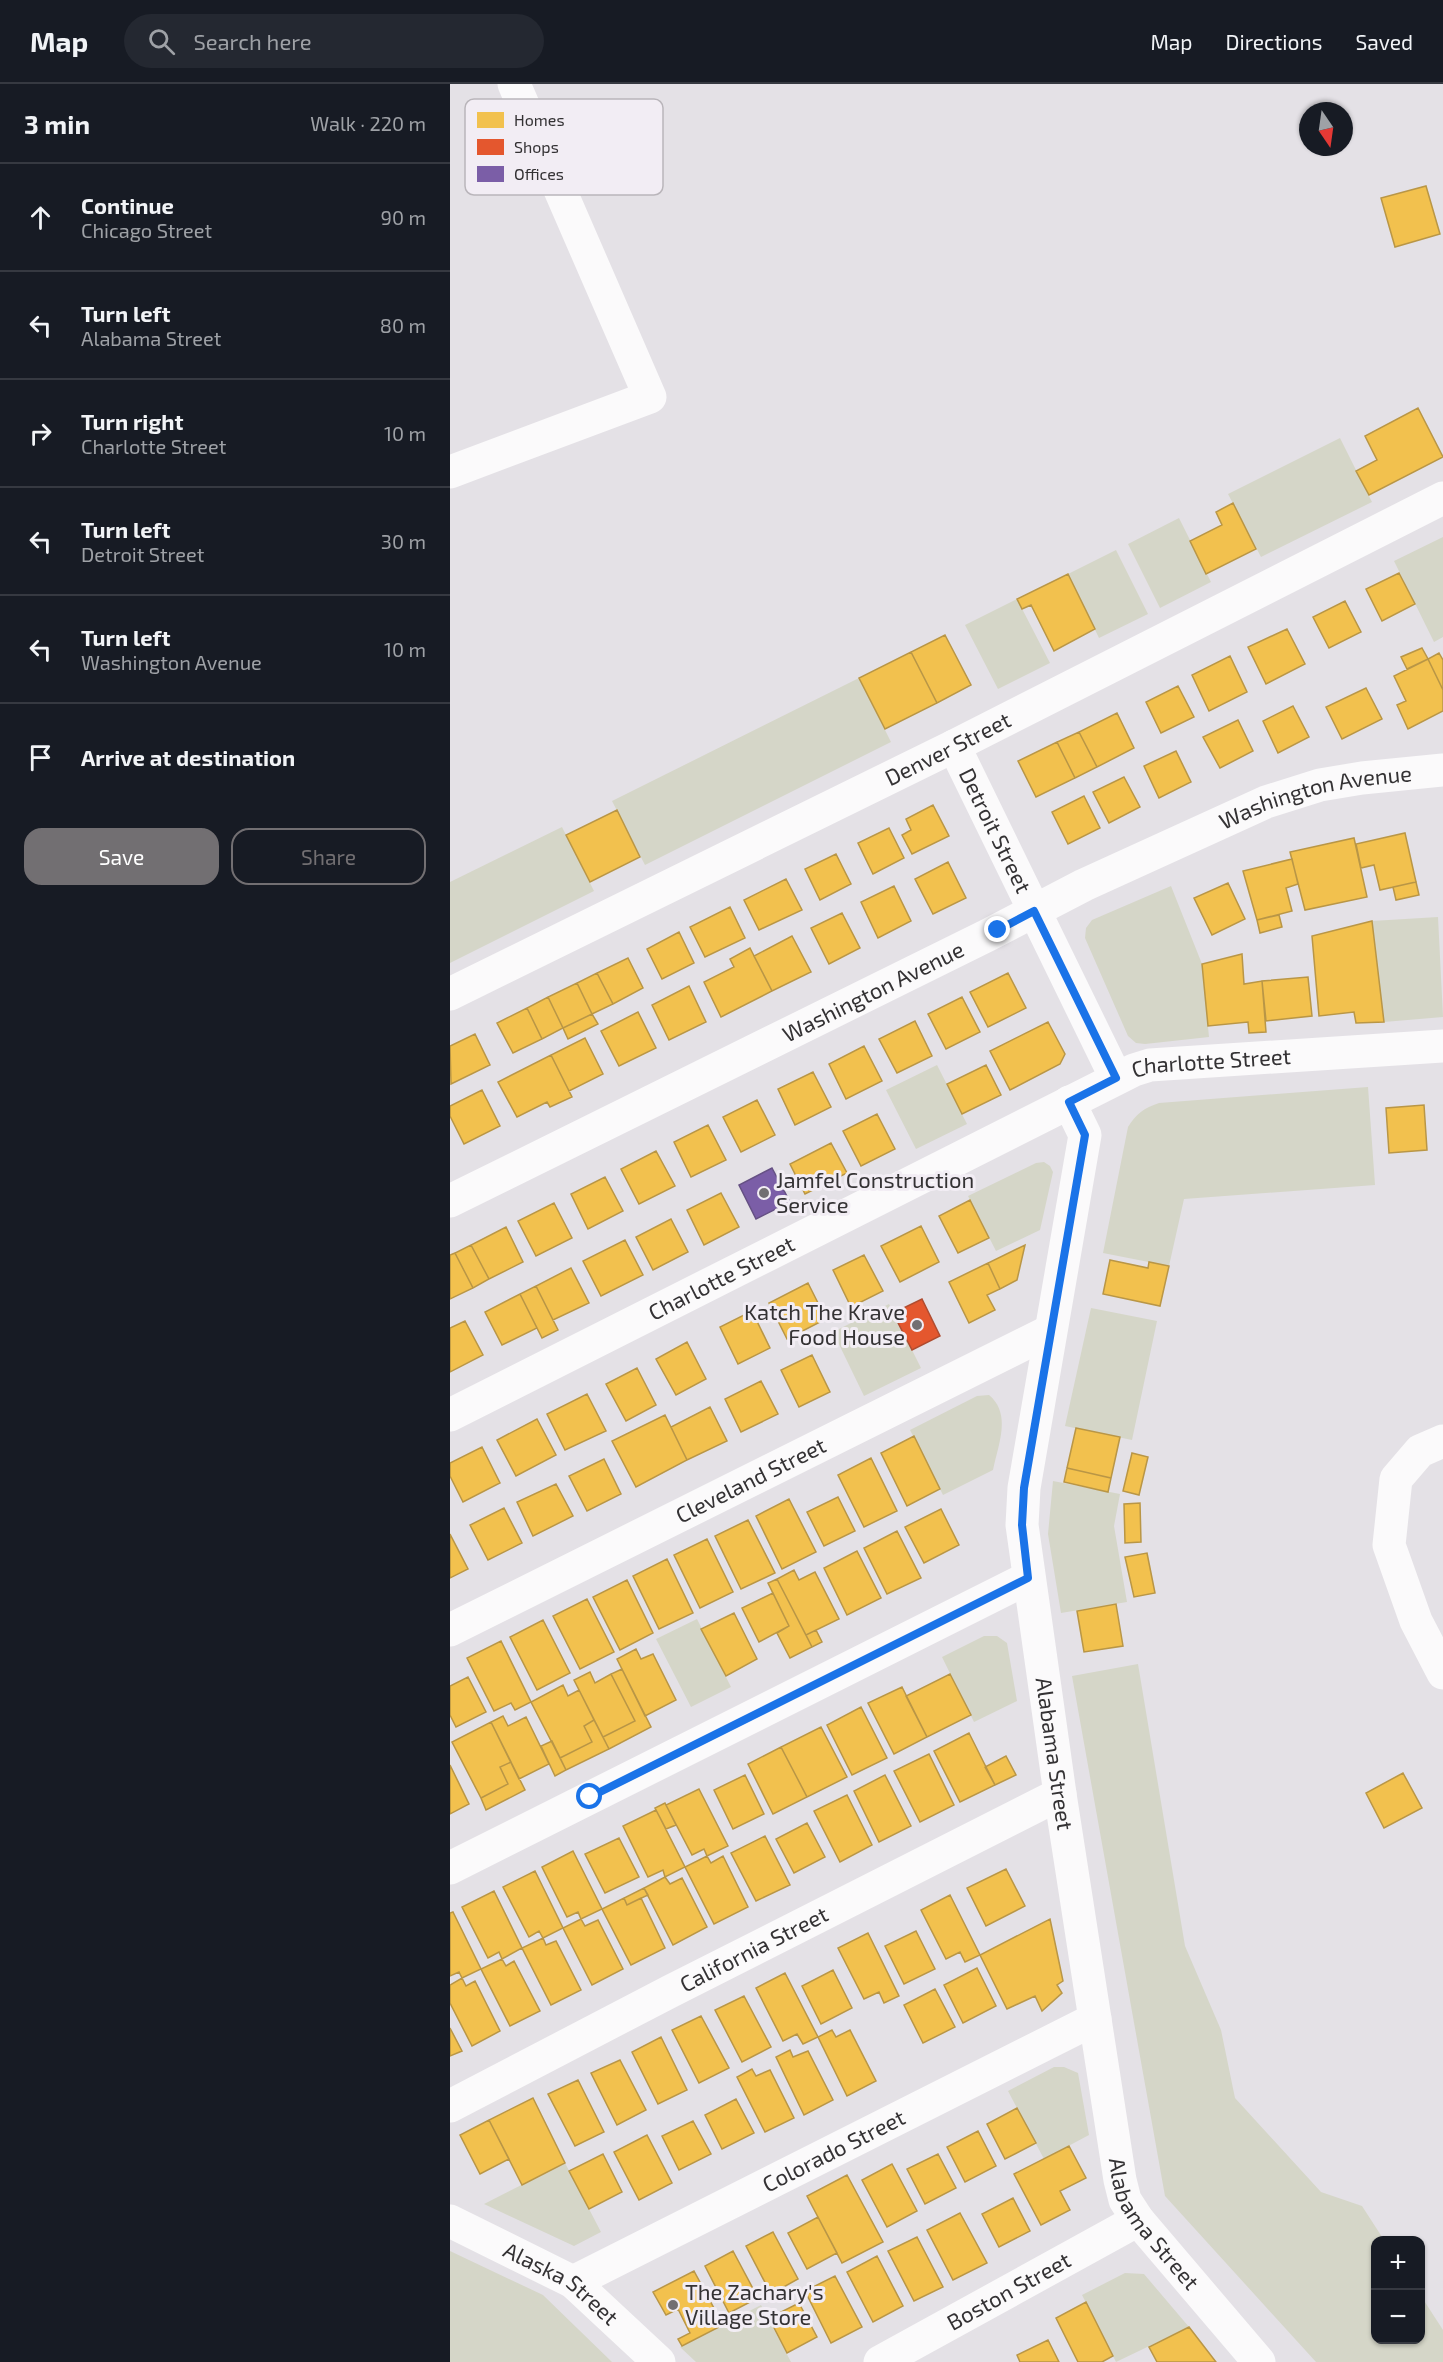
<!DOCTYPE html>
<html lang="en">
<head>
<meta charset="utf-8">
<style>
  :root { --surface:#171b24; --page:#242831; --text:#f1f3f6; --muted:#9ea1a6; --line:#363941; --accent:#726f72 }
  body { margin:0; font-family:"Exo 2",sans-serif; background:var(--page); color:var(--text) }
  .controls { position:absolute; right:18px; bottom:18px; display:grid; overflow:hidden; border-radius:12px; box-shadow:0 2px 4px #0004 }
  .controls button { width:54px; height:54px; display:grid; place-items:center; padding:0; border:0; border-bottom:2px solid var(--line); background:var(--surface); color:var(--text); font:30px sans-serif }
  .compass { position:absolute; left:849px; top:18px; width:54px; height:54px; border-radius:50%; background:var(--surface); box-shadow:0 2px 4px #0004; rotate:167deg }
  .stop { position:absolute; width:18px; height:18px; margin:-14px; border:4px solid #1a73e8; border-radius:50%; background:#fff }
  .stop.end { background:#1a73e8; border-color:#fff; box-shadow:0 2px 6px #0008 }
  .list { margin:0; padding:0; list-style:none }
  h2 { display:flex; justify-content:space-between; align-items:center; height:78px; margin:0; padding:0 24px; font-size:26px }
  h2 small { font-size:20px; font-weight:400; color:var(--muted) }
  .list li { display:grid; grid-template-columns:39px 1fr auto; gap:18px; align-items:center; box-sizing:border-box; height:108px; padding:0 24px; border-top:2px solid var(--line) }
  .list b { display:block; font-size:22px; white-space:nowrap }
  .list p { margin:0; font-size:20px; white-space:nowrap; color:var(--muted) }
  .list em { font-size:20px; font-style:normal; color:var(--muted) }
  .actions { display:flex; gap:12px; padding:18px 24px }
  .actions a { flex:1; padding:14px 0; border:2px solid var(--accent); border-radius:18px; text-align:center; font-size:21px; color:var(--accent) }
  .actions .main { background:var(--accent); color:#fff }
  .icon { flex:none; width:33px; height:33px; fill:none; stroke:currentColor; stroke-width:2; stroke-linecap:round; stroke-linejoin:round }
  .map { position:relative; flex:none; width:993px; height:2278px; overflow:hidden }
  header { display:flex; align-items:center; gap:36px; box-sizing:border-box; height:84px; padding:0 30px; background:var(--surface); border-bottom:2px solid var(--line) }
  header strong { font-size:28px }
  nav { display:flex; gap:33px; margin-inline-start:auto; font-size:21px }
  .search { width:420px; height:54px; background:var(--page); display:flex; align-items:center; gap:15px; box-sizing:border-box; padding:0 21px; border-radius:33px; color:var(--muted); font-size:22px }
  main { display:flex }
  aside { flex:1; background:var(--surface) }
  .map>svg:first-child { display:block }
  .green { fill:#d5d6c8 }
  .homes { fill:#f2c14e; stroke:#b99646; stroke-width:1.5 }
  .shops { fill:#e4572e; stroke:#af4c30; stroke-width:1.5 }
  .offices { fill:#7b5ea7; stroke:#665184; stroke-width:1.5 }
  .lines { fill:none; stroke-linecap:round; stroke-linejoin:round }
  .minor { stroke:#fbfafb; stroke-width:33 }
  .route { stroke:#1a73e8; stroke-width:8 }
  .poi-dot { fill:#726f72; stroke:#f2edf4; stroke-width:2 }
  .labels { text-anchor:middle; stroke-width:6; stroke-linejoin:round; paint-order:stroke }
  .street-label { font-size:22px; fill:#343234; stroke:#f2edf4 }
  .poi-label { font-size:22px; fill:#343234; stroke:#f2edf4; text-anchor:start }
  .key { fill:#f2edf4; stroke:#b9b5ba; stroke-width:1.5 }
  .key-label { font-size:16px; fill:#343234 }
</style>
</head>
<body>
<header>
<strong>Map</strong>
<div class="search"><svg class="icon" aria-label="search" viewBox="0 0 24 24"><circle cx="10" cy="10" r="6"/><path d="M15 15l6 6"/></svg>Search here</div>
<nav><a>Map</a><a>Directions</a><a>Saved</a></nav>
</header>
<main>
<aside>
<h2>3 min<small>Walk · 220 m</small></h2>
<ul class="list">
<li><svg class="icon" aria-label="ahead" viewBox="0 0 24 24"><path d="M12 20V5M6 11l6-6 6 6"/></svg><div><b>Continue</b><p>Chicago Street</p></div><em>90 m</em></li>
<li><svg class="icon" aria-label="left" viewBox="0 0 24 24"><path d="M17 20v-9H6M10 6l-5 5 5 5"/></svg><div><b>Turn left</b><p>Alabama Street</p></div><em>80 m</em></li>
<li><svg class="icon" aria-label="right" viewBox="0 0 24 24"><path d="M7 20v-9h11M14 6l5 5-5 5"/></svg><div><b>Turn right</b><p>Charlotte Street</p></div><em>10 m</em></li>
<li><svg class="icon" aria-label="left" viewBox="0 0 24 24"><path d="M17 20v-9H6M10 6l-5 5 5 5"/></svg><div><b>Turn left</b><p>Detroit Street</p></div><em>30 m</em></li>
<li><svg class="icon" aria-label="left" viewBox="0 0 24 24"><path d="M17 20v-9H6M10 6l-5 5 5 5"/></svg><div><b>Turn left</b><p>Washington Avenue</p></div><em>10 m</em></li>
<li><svg class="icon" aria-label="arrive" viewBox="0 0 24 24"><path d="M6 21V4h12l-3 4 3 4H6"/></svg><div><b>Arrive at destination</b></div></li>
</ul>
<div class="actions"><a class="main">Save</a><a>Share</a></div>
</aside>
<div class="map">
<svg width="993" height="2278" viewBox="0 0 993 2278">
  <rect width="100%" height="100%" fill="#e4e1e6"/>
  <path class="green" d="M890 354 922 418 811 473 778 410Z
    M729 434 761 498 710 524 678 460Z
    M993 453V553L984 558 944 477Z
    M666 466 698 530 649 554 618 490Z
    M567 515 600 579 548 605 515 541Z
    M409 594 441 658 195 781 162 717Z
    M112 743 144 807 0 879V798Z
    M721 802 752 880 759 953 695 960 686 959 678 952 635 854 636 844 642 836Z
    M988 833 993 933 934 938 922 837Z
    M487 981 517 1040 466 1065 436 1006Z
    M918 1003 925 1101 734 1115 719 1182 653 1169 678 1043C686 1030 694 1024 709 1019Z
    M594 1078 600 1082 603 1088 590 1146 546 1167 518 1112 586 1079Z
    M439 1220 471 1284 414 1312 383 1248Z
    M641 1224 707 1237 682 1356 615 1342Z
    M539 1311C562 1330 548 1361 543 1386L493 1411 460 1346 527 1312Z
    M603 1397 670 1410 664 1442 677 1518 611 1529 598 1450Z
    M247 1535 281 1603 241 1623 206 1555Z
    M534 1552H547L557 1559 567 1617 524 1638 492 1573Z
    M688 1580 735 1862 771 1946 785 2014 871 2108 912 2122 934 2156H926V2256H970L971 2212 993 2246V2278H866L715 2112 622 1592Z
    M604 1983H614L628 1989 639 2051 594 2075 558 2007Z
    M115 2079 151 2148 124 2162 34 2120Z
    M0 2167 93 2211 162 2278H0Z
    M675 2189 694 2190 739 2243 666 2278 632 2211Z
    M311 2221 341 2278H246L230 2263Z"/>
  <path class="homes" d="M976 102 990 150 945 163 931 114Z
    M968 324 993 373 919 411 906 387 927 376 915 352Z
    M783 419 806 465 756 490 740 457 772 441 766 428Z
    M949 489 965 520 932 537 916 505Z
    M618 490 645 545 604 567 581 521 572 525 567 515Z
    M895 517 911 548 879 564 863 533Z
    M837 545 855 580 816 600 798 563Z
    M495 551 521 601 487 619 461 568Z
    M972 564 978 575 957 585 951 573Z
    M461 568 487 619 435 645 409 594Z
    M989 569 993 576V606L978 575Z
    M780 572 797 608 759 627 742 591Z
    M978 575 993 606V627L958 645 947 621 956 617 944 592Z
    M728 602 744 633 711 649 696 618Z
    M916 604 932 635 892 655 876 623Z
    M843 622 859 653 828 669 813 637Z
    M667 629 684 664 647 683 629 648Z
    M788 636 803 667 770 684 753 653Z
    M629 648 647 683 625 694 607 658Z
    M607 658 625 694 586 713 568 677Z
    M726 667 741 698 709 714 694 682Z
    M674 693 690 723 659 739 643 708Z
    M634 712 650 744 618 760 602 728Z
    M483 721 499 752 462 770 452 751 461 746 456 735Z
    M167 726 190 773 140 798 116 751Z
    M439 744 454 774 423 790 408 759Z
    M955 749 966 798 930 806 924 781 911 784 906 760Z
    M904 754 917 813 855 826 840 768Z
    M386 770 401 800 370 816 355 785Z
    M842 775 848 800 836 804 842 827 807 836 793 787Z
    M498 778 516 814 483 830 465 795Z
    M336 795 352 826 309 846 294 816Z
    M966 798 969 811 946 816 943 803Z
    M778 799 795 835 762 851 744 814Z
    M444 802 461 837 428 854 411 818Z
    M280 823 295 854 255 873 240 843Z
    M392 829 410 864 379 880 361 844Z
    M829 831 832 843 810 849 807 836Z
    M922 837 934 938 906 939 904 928 869 932 862 852Z
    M229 848 244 879 212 895 197 865Z
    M342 852 361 888 322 907 304 872Z
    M300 864 322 907 271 933 254 898 284 883 280 875Z
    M792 870 794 900 812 897 816 948 799 949 798 938 758 942 752 880Z
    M178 874 193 904 163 920 147 889Z
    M147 889 163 920 142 930 127 899Z
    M558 889 576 924 538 943 520 908Z
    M858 893 862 932 816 937 812 897Z
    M127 899 142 930 113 944 98 913Z
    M239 902 256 938 219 956 202 921Z
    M98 913 113 944 92 955 77 924Z
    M512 913 530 948 496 965 478 930Z
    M77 924 92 955 63 969 47 939Z
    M188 928 206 964 169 982 151 947Z
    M142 930 148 940 118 955 113 944Z
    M465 937 482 972 447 989 429 955Z
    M598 938 615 970 610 980 560 1006 540 967Z
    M25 950 40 981 1 1000 0 962Z
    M135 954 153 990 119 1007 101 971Z
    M414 962 432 997 396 1015 379 980Z
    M101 971 122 1013 100 1023 97 1018 67 1033 48 998Z
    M536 981 551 1011 512 1030 497 1000Z
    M363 988 381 1023 345 1041 328 1005Z
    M32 1006 50 1042 14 1060 0 1032V1022Z
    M307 1016 325 1051 291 1068 273 1033Z
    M974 1021 977 1066 939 1069 936 1024Z
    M427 1030 445 1065 411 1082 393 1047Z
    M258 1041 276 1076 241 1093 224 1058Z
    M381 1059 397 1089 355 1110 340 1080Z
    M206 1067 225 1102 189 1120 171 1085Z
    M155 1093 173 1127 138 1145 121 1110Z
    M271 1109 289 1143 254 1161 237 1126Z
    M520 1116 539 1154 508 1169 489 1132Z
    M104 1119 122 1154 86 1172 68 1137Z
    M221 1135 238 1168 203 1186 186 1153Z
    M471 1142 489 1178 450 1198 431 1162Z
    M56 1143 73 1178 39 1195 21 1161Z
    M175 1156 193 1191 151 1212 133 1177Z
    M21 1161 39 1195 23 1204 5 1169Z
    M575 1161 567 1196 550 1205 538 1179Z
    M5 1169 23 1204 0 1215V1171Z
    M414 1171 433 1207 401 1223 383 1186Z
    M660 1176 698 1184 699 1178 719 1182 710 1222 653 1210Z
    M538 1179 550 1205 537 1211 545 1226 519 1239 499 1198Z
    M121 1184 139 1219 103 1236 86 1202Z
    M358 1199 376 1235 337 1255 319 1219Z
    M86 1202 108 1246 92 1254 70 1210Z
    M70 1210 87 1244 52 1261 35 1228Z
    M302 1227 320 1264 288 1280 270 1243Z
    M15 1237 33 1271 0 1288V1244Z
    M237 1258 256 1295 226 1311 206 1275Z
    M362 1271 380 1308 349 1323 331 1286Z
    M187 1284 206 1321 176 1337 156 1300Z
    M311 1297 328 1330 291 1348 275 1315Z
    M137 1310 156 1347 115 1366 97 1330Z
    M260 1323 277 1357 237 1376 221 1343Z
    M215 1331 237 1376 186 1403 162 1357Z
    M87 1335 106 1371 66 1392 47 1356Z
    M626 1344 670 1353 661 1394 617 1384Z
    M464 1352 490 1405 457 1422 431 1369Z
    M32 1363 50 1399 13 1418 0 1392V1379Z
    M682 1369 698 1373 689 1411 673 1407Z
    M421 1374 447 1427 414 1443 388 1391Z
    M154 1375 171 1410 137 1427 119 1392Z
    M617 1384 661 1394 658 1408 614 1398Z
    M106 1400 123 1432 83 1452 67 1418Z
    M388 1413 405 1447 374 1462 357 1428Z
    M339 1415 366 1468 332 1485 306 1432Z
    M690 1419 691 1458 675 1459 674 1420Z
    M54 1424 72 1459 38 1476 20 1441Z
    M491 1425 509 1461 474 1479 455 1443Z
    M298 1436 325 1489 291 1505 265 1452Z
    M447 1447 471 1494 437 1510 414 1464Z
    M0 1450 18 1485 0 1494Z
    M257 1455 283 1508 250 1524 224 1471Z
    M407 1467 431 1514 397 1531 374 1484Z
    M697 1469 705 1509 684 1513 675 1473Z
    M217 1475 243 1529 209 1545 183 1492Z
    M344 1486 349 1496 365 1488 389 1535 356 1551 327 1495Z
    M327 1495 362 1563 340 1574 327 1549 339 1542 318 1499Z
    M177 1496 203 1549 170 1566 143 1513Z
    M323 1509 339 1542 309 1558 292 1524Z
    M137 1515 164 1568 130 1585 103 1532Z
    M666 1520 673 1562 634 1568 627 1527Z
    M284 1529 307 1575 276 1592 251 1545Z
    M93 1536 120 1589 87 1606 60 1553Z
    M366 1546 372 1558 362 1563 356 1551Z
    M51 1557 81 1618 65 1626 61 1619 44 1627 17 1574Z
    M186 1565 191 1575 203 1570 226 1616 195 1632 167 1575Z
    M172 1585 201 1643 159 1665 153 1653 185 1637 161 1590Z
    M140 1588 145 1599 161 1590 185 1637 153 1653 124 1596Z
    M500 1590 521 1631 477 1653 456 1612Z
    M18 1593 36 1628 6 1643 0 1631V1602Z
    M113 1601 118 1612 129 1606 144 1636 134 1642 142 1658 110 1674 81 1618Z
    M452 1603 477 1653 444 1670 418 1619Z
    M411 1623 437 1674 402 1691 377 1641Z
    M53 1632 58 1642 76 1633 99 1680 69 1695 41 1638Z
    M144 1636 159 1665 116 1686 110 1674 142 1658 134 1642Z
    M41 1638 61 1678 50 1683 58 1700 31 1714 2 1658Z
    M371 1643 397 1693 357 1713 331 1663Z
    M519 1649 545 1701 510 1718 484 1667Z
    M102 1657 116 1686 105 1692 91 1662Z
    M331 1663 357 1713 323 1730 298 1680Z
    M479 1670 504 1721 470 1738 444 1687Z
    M556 1672 566 1691 545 1701 535 1683Z
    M61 1678 75 1706 36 1726 31 1714 58 1700 50 1683Z
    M0 1681 19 1720 0 1730Z
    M953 1689 972 1724 934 1744 916 1709Z
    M295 1691 314 1730 283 1745 264 1706Z
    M435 1691 461 1742 429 1758 404 1707Z
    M249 1705 278 1762 257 1772 254 1765 242 1771 216 1721Z
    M397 1711 422 1761 390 1778 364 1727Z
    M215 1719 226 1741 216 1745 205 1724Z
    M206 1726 235 1783 215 1793 213 1786 198 1793 173 1742Z
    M357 1739 375 1773 344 1789 326 1755Z
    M315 1752 340 1801 306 1817 281 1769Z
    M169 1754 189 1793 155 1809 135 1770Z
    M123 1767 152 1825 131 1835 128 1828 117 1833 92 1783Z
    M257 1772 261 1779 273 1772 298 1823 264 1840 235 1783Z
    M556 1785 575 1822 536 1842 517 1804Z
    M85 1787 113 1844 93 1854 89 1847 79 1853 53 1803Z
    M215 1793 220 1800 232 1794 257 1843 223 1861 194 1804Z
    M194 1804 198 1811 177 1821 174 1814Z
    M44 1807 72 1864 52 1875 49 1868 38 1874 12 1823Z
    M500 1811 530 1871 515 1878 510 1868 496 1875 471 1826Z
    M174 1814 177 1821 191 1814 215 1864 181 1881 152 1825Z
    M3 1828 31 1885 12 1894 9 1888 0 1892V1829Z
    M131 1835 135 1842 148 1836 173 1885 142 1901 113 1844Z
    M600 1835 613 1897 607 1901 612 1909 592 1927 585 1912 557 1925 530 1871Z
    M466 1847 485 1885 454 1900 435 1862Z
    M418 1849 449 1912 434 1919 429 1908 414 1915 388 1864Z
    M93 1854 96 1861 106 1857 131 1906 101 1921 72 1864Z
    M52 1875 56 1882 64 1877 90 1927 60 1942 31 1885Z
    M527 1884 546 1922 513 1939 494 1901Z
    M383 1886 402 1924 371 1940 352 1902Z
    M335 1889 368 1953 353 1960 347 1950 333 1957 306 1904Z
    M12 1894 16 1902 25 1897 50 1947 22 1962 0 1919V1901Z
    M485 1905 505 1943 473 1959 454 1921Z
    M294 1912 321 1963 292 1978 265 1926Z
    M251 1932 279 1984 249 1999 222 1946Z
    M0 1944 12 1967 0 1972Z
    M382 1946 386 1953 400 1946 426 1997 397 2012 368 1953Z
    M211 1953 237 2006 208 2020 182 1968Z
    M340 1966 343 1973 358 1967 383 2016 354 2031 326 1973Z
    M170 1976 196 2026 167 2041 141 1989Z
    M302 1985 306 1992 320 1986 344 2034 315 2048 287 1993Z
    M128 1996 154 2048 125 2062 98 2010Z
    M83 2014 115 2079 72 2101 39 2036Z
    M286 2015 304 2049 272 2065 255 2031Z
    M567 2024 586 2059 555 2075 537 2040Z
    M39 2036 59 2075 30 2090 10 2051Z
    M243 2037 261 2070 229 2086 212 2052Z
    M528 2047 546 2082 515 2098 497 2063Z
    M197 2051 222 2099 189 2116 164 2068Z
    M619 2062 636 2094 610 2107 620 2126 591 2141 564 2090Z
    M153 2070 172 2108 139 2125 119 2087Z
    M488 2070 506 2104 475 2120 457 2085Z
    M442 2080 467 2127 437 2143 412 2096Z
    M397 2091 433 2158 392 2179 357 2112Z
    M563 2114 580 2147 549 2163 532 2130Z
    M510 2129 537 2179 503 2196 477 2146Z
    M368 2133 387 2169 357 2185 338 2149Z
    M323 2148 348 2195 321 2210 296 2162Z
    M467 2153 493 2203 464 2217 438 2167Z
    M283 2167 308 2214 279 2229 255 2182Z
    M427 2172 453 2222 423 2238 397 2188Z
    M244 2187 273 2241 232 2262 228 2255 240 2249 228 2225 216 2231 203 2208Z
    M385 2192 412 2243 381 2259 355 2207Z
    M636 2218 663 2272 652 2278H628L606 2234Z
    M349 2219 367 2253 337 2269 319 2234Z
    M739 2243 766 2278H707L699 2263Z
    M598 2256 609 2278H570L567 2271Z"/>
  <path class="shops" d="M472 1215 490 1252 462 1266 443 1229Z"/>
  <path class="offices" d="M322 1084 340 1118 306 1135 289 1101Z"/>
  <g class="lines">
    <g class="minor">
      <path d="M0 388 200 313 64 0"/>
      <path id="s1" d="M504 662 666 994"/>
      <path id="s2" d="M0 910 504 662 993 414"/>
      <path id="s3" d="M619 1018 635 1051 574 1404 572 1441 610 1710 670 2096 675 2116 688 2136 809 2278"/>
      <path id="s4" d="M0 1117 538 851 634 801 816 718 870 701 912 694 993 686"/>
      <path id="s5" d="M0 1331 684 986 700 981 993 962"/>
      <path d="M993 1357 970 1367 946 1395 939 1461 966 1537 993 1589"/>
      <path id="s6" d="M0 1546 600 1247"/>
      <path d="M0 1784 578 1494"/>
      <path id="s7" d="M0 2022 221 1907 610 1710"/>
      <path id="s8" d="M0 2137 123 2198 209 2278"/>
      <path id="s9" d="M123 2198 645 1935"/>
      <path id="s10" d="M430 2278 688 2136"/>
    </g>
  </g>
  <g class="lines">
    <path class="route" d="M140 1713 578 1494 572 1441 574 1404 635 1051 619 1018 666 994 584 827 548 846"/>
  </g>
  <g class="poi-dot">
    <circle cx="314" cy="1109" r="6"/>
    <circle cx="467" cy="1241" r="6"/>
    <circle cx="223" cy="2221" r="6"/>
  </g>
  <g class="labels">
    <g class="street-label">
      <text dy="8" stroke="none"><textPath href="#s2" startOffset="555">Denver Street</textPath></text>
      <text dy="8" stroke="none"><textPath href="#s4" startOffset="958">Washington Avenue</textPath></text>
      <text dy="8" stroke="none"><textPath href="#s1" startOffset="94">Detroit Street</textPath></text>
      <text dy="8" stroke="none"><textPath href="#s4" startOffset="472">Washington Avenue</textPath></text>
      <text dy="8" stroke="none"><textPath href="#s5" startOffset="844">Charlotte Street</textPath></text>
      <text dy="8" stroke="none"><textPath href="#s5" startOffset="304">Charlotte Street</textPath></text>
      <text dy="8" stroke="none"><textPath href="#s6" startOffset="336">Cleveland Street</textPath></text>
      <text dy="8" stroke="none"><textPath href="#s3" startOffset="663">Alabama Street</textPath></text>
      <text dy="8" stroke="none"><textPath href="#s7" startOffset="342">California Street</textPath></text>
      <text dy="8" stroke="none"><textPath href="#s9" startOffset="292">Colorado Street</textPath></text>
      <text dy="8" stroke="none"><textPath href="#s3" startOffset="1149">Alabama Street</textPath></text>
      <text dy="8" stroke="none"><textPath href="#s8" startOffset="128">Alaska Street</textPath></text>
      <text dy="8" stroke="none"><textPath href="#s10" startOffset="147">Boston Street</textPath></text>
    </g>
    <g class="poi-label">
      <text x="326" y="1104">Jamfel Construction<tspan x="326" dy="25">Service</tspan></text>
      <text x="455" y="1236" text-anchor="end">Katch The Krave<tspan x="455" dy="25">Food House</tspan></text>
      <text x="235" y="2216">The Zachary's<tspan x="235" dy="25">Village Store</tspan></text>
    </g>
  </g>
  <rect x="15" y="15" width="198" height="96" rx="9" class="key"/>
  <rect x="27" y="28" width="27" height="16" fill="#f2c14e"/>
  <rect x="27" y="55" width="27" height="16" fill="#e4572e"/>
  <rect x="27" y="82" width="27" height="16" fill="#7b5ea7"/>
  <g class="key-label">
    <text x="64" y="42">Homes</text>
    <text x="64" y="69">Shops</text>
    <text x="64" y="96">Offices</text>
  </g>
</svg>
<div class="controls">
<button>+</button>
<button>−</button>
</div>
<svg class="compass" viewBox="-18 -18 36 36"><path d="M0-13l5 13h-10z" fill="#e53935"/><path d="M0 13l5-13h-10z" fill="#9ea1a6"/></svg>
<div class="stop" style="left:140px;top:1713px"></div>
<div class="stop end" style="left:548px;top:846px"></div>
</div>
</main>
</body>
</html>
